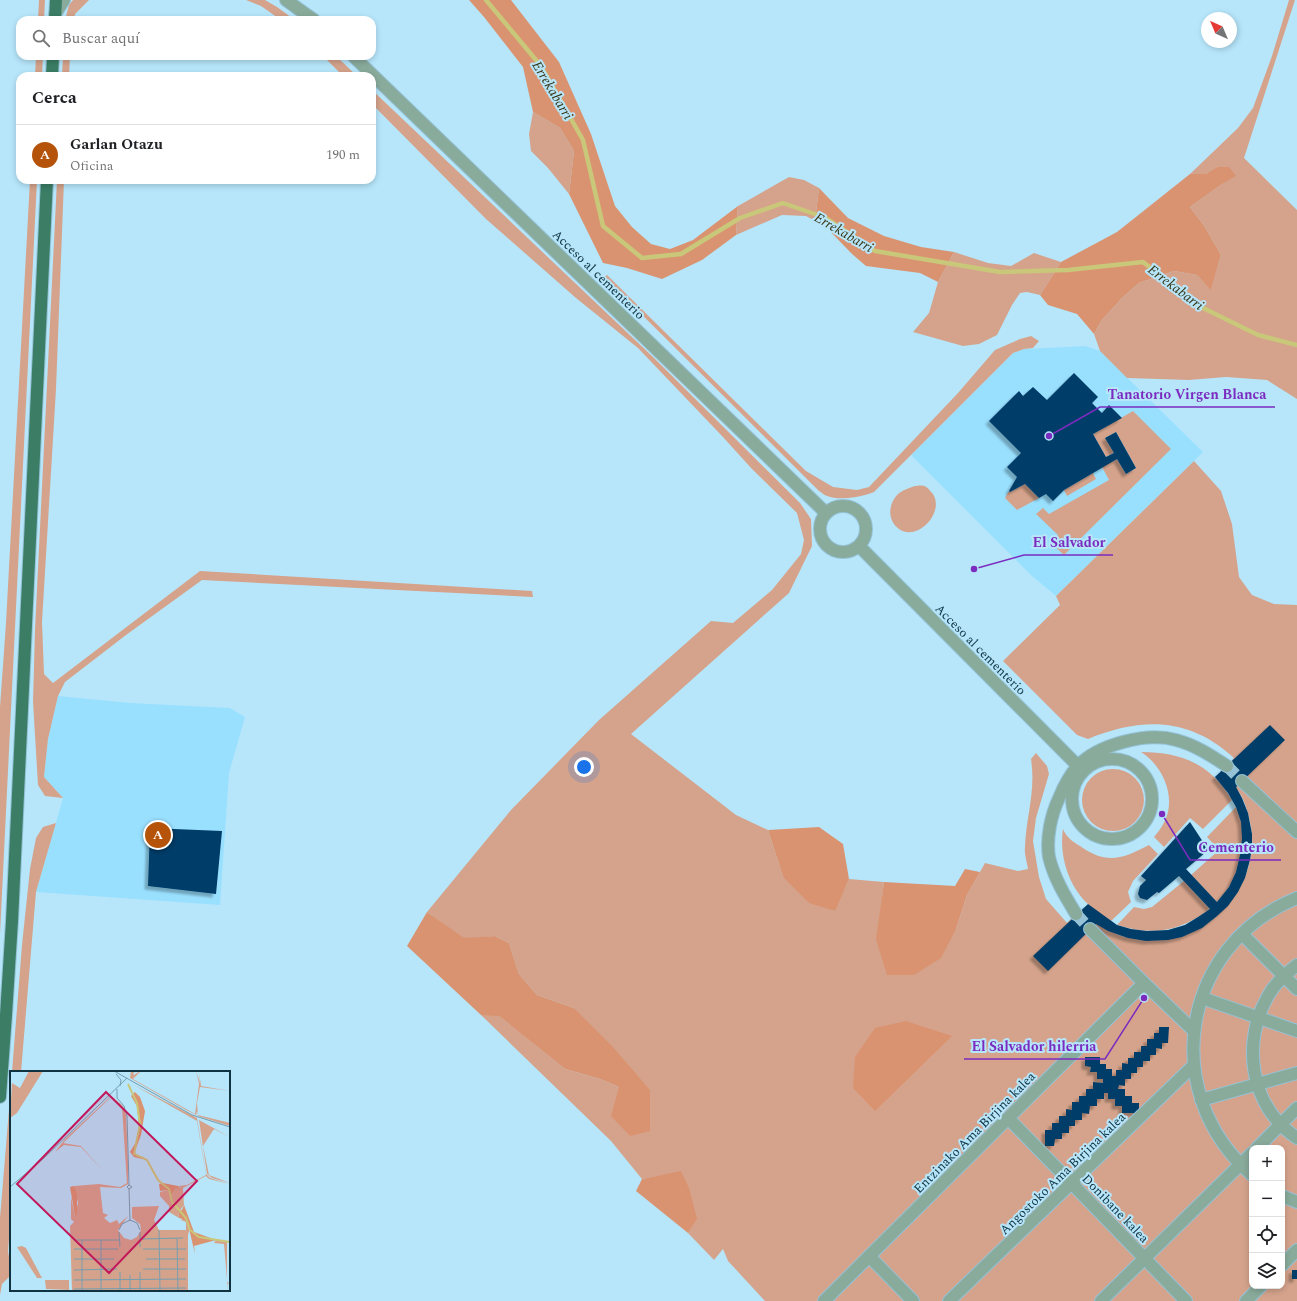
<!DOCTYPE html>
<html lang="es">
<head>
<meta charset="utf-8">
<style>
  :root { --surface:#fff; --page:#f2f2f2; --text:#202124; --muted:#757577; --line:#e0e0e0; --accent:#b45309 }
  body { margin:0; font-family:Spectral,serif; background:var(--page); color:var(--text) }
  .controls { position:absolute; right:12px; bottom:12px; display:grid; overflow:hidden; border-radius:8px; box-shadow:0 2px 6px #0003 }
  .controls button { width:36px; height:36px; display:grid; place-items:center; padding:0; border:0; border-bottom:1px solid var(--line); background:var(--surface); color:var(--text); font:20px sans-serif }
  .compass { position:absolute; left:1201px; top:12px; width:36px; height:36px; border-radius:50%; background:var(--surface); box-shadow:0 2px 6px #0003; rotate:316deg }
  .you { position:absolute; left:584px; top:767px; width:14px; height:14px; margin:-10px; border:3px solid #fff; border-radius:50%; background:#1a73e8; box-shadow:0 0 0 6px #1a73e833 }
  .badge { display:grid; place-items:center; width:26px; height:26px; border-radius:50%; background:var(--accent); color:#fff; font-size:13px; font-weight:700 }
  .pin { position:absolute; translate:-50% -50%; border:2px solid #fff; box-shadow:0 1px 4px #0006 }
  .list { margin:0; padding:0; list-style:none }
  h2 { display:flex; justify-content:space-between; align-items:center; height:52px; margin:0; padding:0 16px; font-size:17px }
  h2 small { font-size:13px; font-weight:400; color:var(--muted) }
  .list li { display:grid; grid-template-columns:26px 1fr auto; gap:12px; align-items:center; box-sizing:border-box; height:60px; padding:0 16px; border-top:1px solid var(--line) }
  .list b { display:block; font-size:15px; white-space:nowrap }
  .list p { margin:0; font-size:13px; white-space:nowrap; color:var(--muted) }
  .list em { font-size:13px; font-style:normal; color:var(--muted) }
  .icon { flex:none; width:22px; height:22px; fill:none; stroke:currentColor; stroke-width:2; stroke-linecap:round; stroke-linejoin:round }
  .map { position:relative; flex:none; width:1297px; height:1301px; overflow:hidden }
  .search { position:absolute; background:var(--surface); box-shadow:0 2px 6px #0003; left:16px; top:16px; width:360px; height:44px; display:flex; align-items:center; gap:10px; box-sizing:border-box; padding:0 14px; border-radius:12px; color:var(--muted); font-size:15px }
  .panel { position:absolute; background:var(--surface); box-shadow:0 2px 6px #0003; left:16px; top:72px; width:360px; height:112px; border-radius:12px }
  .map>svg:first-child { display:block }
  .built { fill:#99e0ff }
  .green { fill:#d5a38b; fill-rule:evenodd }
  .forest { fill:#da9370 }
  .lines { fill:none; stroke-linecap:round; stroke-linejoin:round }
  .stream { stroke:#c9c77a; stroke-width:4.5 }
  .building { fill:#003c67; filter:url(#shadow) }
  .minor-tunnel { stroke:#95c2d6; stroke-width:12; stroke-dasharray:12 6; stroke-linecap:butt }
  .minor-casing { stroke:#95c2d6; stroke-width:14 }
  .major-casing { stroke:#95c2d6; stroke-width:14 }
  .minor { stroke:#89ab9c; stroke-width:12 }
  .major { stroke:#3b7e65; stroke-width:12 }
  .labels { text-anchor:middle; stroke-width:4; stroke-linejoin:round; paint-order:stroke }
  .street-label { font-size:13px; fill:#0f3340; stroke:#b7e6fb }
  .water-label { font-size:14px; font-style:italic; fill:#393716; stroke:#b7e6fb }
  .inset-river { fill:none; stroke:#c9c77a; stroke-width:2 }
  .inset-road { fill:none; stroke:#749eb0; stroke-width:1 }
  .view { fill:#c2185b; fill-opacity:0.15; stroke:#c2185b; stroke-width:2 }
  .inset-edge { fill:none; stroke:#0f3340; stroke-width:2 }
  .leader { fill:none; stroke:#7b2cbf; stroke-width:1.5 }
  .callout-dot { fill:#7b2cbf; stroke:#b7e6fb; stroke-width:1.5 }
  .callout-label { font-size:14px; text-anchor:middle; font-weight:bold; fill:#7b2cbf; stroke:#b7e6fb; stroke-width:4; stroke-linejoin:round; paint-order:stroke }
</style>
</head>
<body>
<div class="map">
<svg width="1297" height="1301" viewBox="0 0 1297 1301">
  <defs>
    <filter id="shadow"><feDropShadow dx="-3.5" dy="3.5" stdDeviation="1" flood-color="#0004"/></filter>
  </defs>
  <rect width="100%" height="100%" fill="#b7e6fb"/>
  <path class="built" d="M1085 346 1100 351 1203 452 1056 596 1032 576 911 455 1013 353 1024 349Z
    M58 696 130 703 230 708 245 717 229 773 220 905 36 892 63 798 44 777 48 739Z"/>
  <path class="green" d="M39 0H45L44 20H38Z
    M73 0H89L75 14 74 20H65L69 5Z
    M246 0H265L277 7 295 20H281L261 6Z
    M1289 0H1295L1244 158 1297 210V399L1267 380 1226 377 1189 380 1127 378 1100 351 1094 334 1102 320 1122 298 1139 283 1174 271 1197 275 1211 289 1221 255 1205 227 1190 207 1221 185 1235 176 1217 167 1205 174H1190L1238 128 1253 108 1272 56Z
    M36 56H43L42 76H35Z
    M63 56H70L69 76H62Z
    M323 56H336L357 76H343Z
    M372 90 653 357 800 503 811 519 812 546 789 593 631 734 736 815 768 830 783 877 834 911 849 879 884 882 877 939 956 929 967 895 985 863 1018 871 1028 869C1027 862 1024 854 1025 847 1026 816 1036 792 1031 759L1036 753 1047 766 1049 774 1036 818 1033 841 1039 877 1046 899 1067 923 1080 910C1096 922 1110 934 1130 938 1189 951 1247 908 1252 847 1253 831 1249 812 1242 797 1239 792 1235 787 1232 782 1230 777 1230 769 1229 764L1234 758C1189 717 1142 717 1088 739L1077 735 1003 661 1060 605 1056 596 1194 461 1221 491 1232 524 1239 577 1252 595 1274 604 1297 605V1301H765L728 1261 723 1249 714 1260 688 1233 696 1219 681 1172 642 1179 611 1141 481 1015H498L565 1069 600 1079 619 1087 650 1130 574 1008 537 995 519 974 509 943 495 936 464 939 427 912 511 810 599 720 711 621 733 623 772 590 801 554 804 540 797 513 752 469 722 436 638 348 576 298 486 219 372 104ZM1252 1148H1282V1286H1252Z
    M533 112 560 128 574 151 569 194 548 168 531 151 529 134Z
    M789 177 804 180 819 188 815 221 806 216 782 215 736 235 738 206Z
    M30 180H37L0 934V707L6 623Z
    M57 180H64L56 389 42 622 44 674 53 683 200 571 532 591 533 597 202 580 126 635 65 682 58 696 48 739 44 777 63 798 45 796 38 785 33 702 35 630Z
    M954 252 988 263 1011 266 1034 253 1061 262 1040 295 1027 292 1020 293 1012 305 997 335 979 344 963 346 913 332 929 313 938 282Z
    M607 275 806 471 833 487 857 490 869 487 958 393 995 350 1020 339 1031 336 1039 341 1033 348 1024 349 1013 353 874 492C861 497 840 501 827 496 824 495 821 492 819 491L604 277Z
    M1133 411 1171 449 1064 555 1051 543 1058 535 1036 514 1043 508 1049 514 1109 480 1102 467 1117 459 1126 474 1136 468 1116 432 1105 438 1114 453 1106 457 1093 434Z
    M1093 473 1096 479 1067 496 1064 490Z
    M1025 484 1039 498 1017 510 1005 498 1009 491 1010 492Z
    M915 486C917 486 921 485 924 486 928 487 930 491 933 494 945 513 917 542 899 529 887 520 888 504 898 494 903 490 909 488 915 486Z
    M1141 752C1181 752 1211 764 1232 800L1203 829 1190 818 1164 847 1154 837C1160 830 1166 821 1168 812 1173 789 1160 764 1141 752Z
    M1082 800a31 31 0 1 1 62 0a31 31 0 1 1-62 0Z
    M1236 807C1238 812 1240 817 1241 822 1245 843 1240 869 1229 887 1226 892 1221 897 1217 902L1191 875 1219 850 1207 837Z
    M56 823 36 892 21 1072H12L22 945 30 869 36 838 43 827Z
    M1063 829C1066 837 1073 842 1080 846 1107 865 1122 859 1149 845L1158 854 1133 881 1128 892 1131 902 1111 921C1103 916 1095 911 1088 904 1068 885 1059 855 1063 829Z
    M1184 881 1210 909C1178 932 1154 936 1117 925L1134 907 1144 909 1152 907Z
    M11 1085V1214L8 1251 10 1262H11V1275L2 1284 0 1295V1218Z"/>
  <path class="forest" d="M469 0H511L559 62 591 134 615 206 632 227 651 244 670 249 693 240 738 206 736 235 702 260 662 279 627 268 603 263 569 194 574 151 560 128 533 112 523 67 484 17Z
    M1217 167H1229L1236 176 1221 185 1190 207 1205 227 1221 255 1211 290 1197 275 1174 271 1139 283 1122 298 1102 320 1094 334 1077 314 1048 305 1040 295 1061 262 1117 232 1190 174H1205Z
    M819 188 848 218 884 236 921 247 954 252 938 282 920 273 866 266 852 254 826 227 815 221Z
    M819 827 843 844 849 879 835 911 809 903 783 877 768 830Z
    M965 869 980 872 967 895 956 929 941 958 914 975H887L876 939 884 882 955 886Z
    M427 912 464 938 495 936 509 943 519 974 537 995 574 1008 612 1046 650 1090V1131L630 1136 611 1116 619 1087 600 1079 565 1069 499 1016 481 1015 407 946Z
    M906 1021 952 1036 875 1111 853 1088 855 1057 875 1028Z
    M681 1171 689 1188 697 1219 688 1233 636 1191 642 1179Z"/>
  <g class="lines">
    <path class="stream" d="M486 0 541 66 583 140 603 226 642 258 681 254 740 218 783 203 826 218 875 251 1000 272 1068 270 1143 262 1199 306 1258 335 1297 345"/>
  </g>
  <path class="building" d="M1074 373 1098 397 1092 403 1102 413 1109 405 1122 418 1093 434 1106 457 1114 453 1105 438 1116 432 1136 468 1126 474 1117 459 1064 490 1053 501 1046 494 1039 498 1025 484 1010 492 1009 491 1017 477 1007 467 1021 453 989 421 1019 391 1023 396 1033 387 1047 400Z
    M1270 725 1285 740 1236 787 1242 798 1248 813 1252 834V847L1250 860 1245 878 1238 892 1228 906 1217 916 1202 928 1182 937 1168 940 1146 941 1128 938 1108 931 1096 924 1048 971 1033 956 1088 904 1117 925 1131 929 1147 931 1168 930 1185 925 1198 917 1210 909 1179 876 1159 893 1157 892 1147 900 1140 898 1138 894 1140 886 1146 880 1141 876 1190 822 1207 848 1205 850 1207 851 1186 869 1217 902 1229 887 1236 872 1240 855 1242 839 1241 822 1236 807 1228 793 1215 777Z
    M150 828 222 831 216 894 148 886Z
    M1159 1027H1169L1168 1043H1162V1049L1156 1048V1055H1150V1061H1143V1067H1137V1073H1131V1079H1125V1086L1119 1085 1118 1089H1125V1096H1132V1103H1139V1113H1122V1106H1115V1099H1108V1093H1104V1099H1097V1106H1090L1089 1114 1082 1113V1120H1075V1126H1069V1133H1062V1139H1055L1054 1146H1045V1130H1052V1123H1059V1116H1066V1109L1072 1110V1102H1079V1096H1086V1089H1093V1082L1103 1083V1079H1097V1072H1090L1091 1067 1085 1066V1057H1100V1064H1106V1069H1112V1076H1116V1070H1122V1063L1128 1064V1058H1134V1052H1141V1046H1147V1039H1154V1033H1159Z
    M1292 1270H1297V1279H1292Z"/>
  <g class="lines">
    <path class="minor-tunnel" d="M1227 766 1242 781
      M1076 914 1090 929"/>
    <defs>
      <path id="minor" d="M286 0 314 20
        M55 14 64 0
        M353 56 826 513
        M820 529a23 23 0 1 1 46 0a23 23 0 1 1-46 0Z
        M859 546 1083 771
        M1072 799a40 40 0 1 1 80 0a40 40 0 1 1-80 0Z
        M1242 781 1297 832
        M1076 914C1065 896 1054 878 1049 857 1046 838 1051 815 1059 798 1064 786 1069 776 1077 767 1098 744 1147 732 1176 740 1195 745 1210 755 1227 766
        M1090 929 1144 983 1194 1031
        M1242 934 1297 989
        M1297 965C1286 974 1275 983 1268 996 1241 1043 1250 1107 1297 1138
        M1202 998 1297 1031
        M1201 1100 1297 1073
        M1008 1118 1186 1301
        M1257 1148 1297 1108
        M1252 1175C1158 1094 1180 945 1297 898
        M1282 1196 1297 1202
        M869 1256 913 1301
        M1282 1265 1297 1250
        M824 1301 1144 983
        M949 1301 1194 1065
        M1101 1301 1252 1153
        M1246 1301 1261 1286"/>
      <path id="major" d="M55 20 56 0
        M52 76 53 56
        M0 1097 6 1015 12 921 47 180"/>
    </defs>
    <use href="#minor" class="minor-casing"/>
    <use href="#major" class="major-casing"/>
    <use href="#minor" class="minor"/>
    <use href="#major" class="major"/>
  </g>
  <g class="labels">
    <g class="street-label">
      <text transform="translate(599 274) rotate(44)" y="5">Acceso al cementerio</text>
      <text transform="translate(981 649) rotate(45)" y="5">Acceso al cementerio</text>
      <text transform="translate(974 1132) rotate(-45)" y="5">Entzinako Ama Birjina kalea</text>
      <text transform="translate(1062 1173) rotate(-44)" y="5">Angostoko Ama Birjina kalea</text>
      <text transform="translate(1116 1208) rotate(46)" y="5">Donibane kalea</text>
    </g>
    <g class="water-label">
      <text transform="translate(553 90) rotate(59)" y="5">Errekabarri</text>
      <text transform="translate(844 232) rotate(30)" y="5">Errekabarri</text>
      <text transform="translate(1176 287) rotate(37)" y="5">Errekabarri</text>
    </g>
  </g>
  <g transform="translate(10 1071)">
    <rect width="220" height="220" fill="#b7e6fb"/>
    <path d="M19 0H33L7 42 0 47 2 12 10 17ZM121 0H128L123 2 124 4 130 0H131L123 8 185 43 189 13 186 0 190 12 189 0 191 15 220 20 190 16 187 32 188 44 220 52V55L188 45 187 40 186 44 176 39 120 7ZM122 13 187 47 196 103 200 107 220 113 199 108 196 105 173 117 174 134 168 142 169 147 159 141V135L150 125V121L157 119 162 124 166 117H171L168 115 177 114 196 104 187 50ZM102 26 104 27 112 34 114 37 116 44 118 91V113L111 117 90 116 93 142 98 144 94 147 100 152 107 149 109 153 118 145 108 159 114 167 121 169 127 166 131 159 130 153 122 147V136L149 135 144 149 149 159H176V151L171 149 173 146 177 149 180 157 178 164V220H62L60 155 64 151 61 148V126L65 145 68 132 64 115 89 113 110 116 117 112 112 36 105 28 100 27 53 72 71 75 93 100 71 76 54 74 45 81 55 68 99 27ZM189 49 220 66 204 58 193 75 199 104 220 112 202 107 197 103ZM206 169 217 171V211L220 212 217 213 218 220 214 173 204 172ZM12 175 16 177 32 207H27L7 176ZM35 209H59V219L36 218Z" fill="#d5a38b"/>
    <path d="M125 21 130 26 135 40 131 64 125 80 126 85 134 86 132 88 124 86 120 81 126 71 129 56 127 35 121 25ZM153 112 168 115 171 118 166 117 162 124 157 119 150 120 149 113ZM64 115 67 123V143L65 145 60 116ZM174 134 184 161 206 169 184 175 185 183 177 149 169 147 168 140 172 139Z" fill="#da9370"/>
    <path class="inset-river" d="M118 13 127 32 130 53 124 83 137 89 148 109 159 118 162 131 176 147 180 159 189 166 220 171"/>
    <path class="inset-road" d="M104 0 182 44 220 56M106 3 111 9 110 15M107 18V27L114 35 117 45 119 114 122 116 119 118M119 114 117 116 119 118 120 150M0 116 34 87 117 7M109 159 112 153 120 149 127 152 130 159M149 159 150 220M109 161 110 176M131 168 173 167M167 168 168 220M65 169H110M72 169V219M91 169V219M130 176V161M64 178H108M133 178H176M64 188H104M136 188H175M133 198H176M64 199 107 198M110 201V219M130 201V220M120 204V220M64 209 176 208M64 218 176 217"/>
    <path class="view" d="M96 21 187 110 99 202 7 113Z"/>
    <rect width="220" height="220" class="inset-edge"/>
  </g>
  <path class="leader" d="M1049 436L1100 407H1275M974 569L1024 555H1113M1162 814L1190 860H1281M1144 998L1105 1059H964"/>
  <g class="callout-dot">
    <circle cx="1049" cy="436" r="4"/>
    <circle cx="974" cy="569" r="4"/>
    <circle cx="1162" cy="814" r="4"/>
    <circle cx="1144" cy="998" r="4"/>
  </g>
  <g class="callout-label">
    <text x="1187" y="399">Tanatorio Virgen Blanca</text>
    <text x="1069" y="547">El Salvador</text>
    <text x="1236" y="852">Cementerio</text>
    <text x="1034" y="1051">El Salvador hilerria</text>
  </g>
</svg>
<div class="controls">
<button>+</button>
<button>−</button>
<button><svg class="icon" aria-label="locate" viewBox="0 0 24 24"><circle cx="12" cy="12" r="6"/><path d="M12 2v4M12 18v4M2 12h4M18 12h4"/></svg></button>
<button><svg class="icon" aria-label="layers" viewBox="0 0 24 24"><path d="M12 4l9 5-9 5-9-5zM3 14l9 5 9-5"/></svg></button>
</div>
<svg class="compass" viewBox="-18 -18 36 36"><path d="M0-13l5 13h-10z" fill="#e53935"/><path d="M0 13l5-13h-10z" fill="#757577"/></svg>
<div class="you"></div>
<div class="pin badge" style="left:158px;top:835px">A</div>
<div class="search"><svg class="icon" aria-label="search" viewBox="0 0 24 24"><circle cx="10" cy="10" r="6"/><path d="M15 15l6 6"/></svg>Buscar aquí</div>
<section class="panel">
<h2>Cerca<small></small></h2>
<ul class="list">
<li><span class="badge">A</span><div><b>Garlan Otazu</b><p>Oficina</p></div><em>190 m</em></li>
</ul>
</section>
</div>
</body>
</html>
